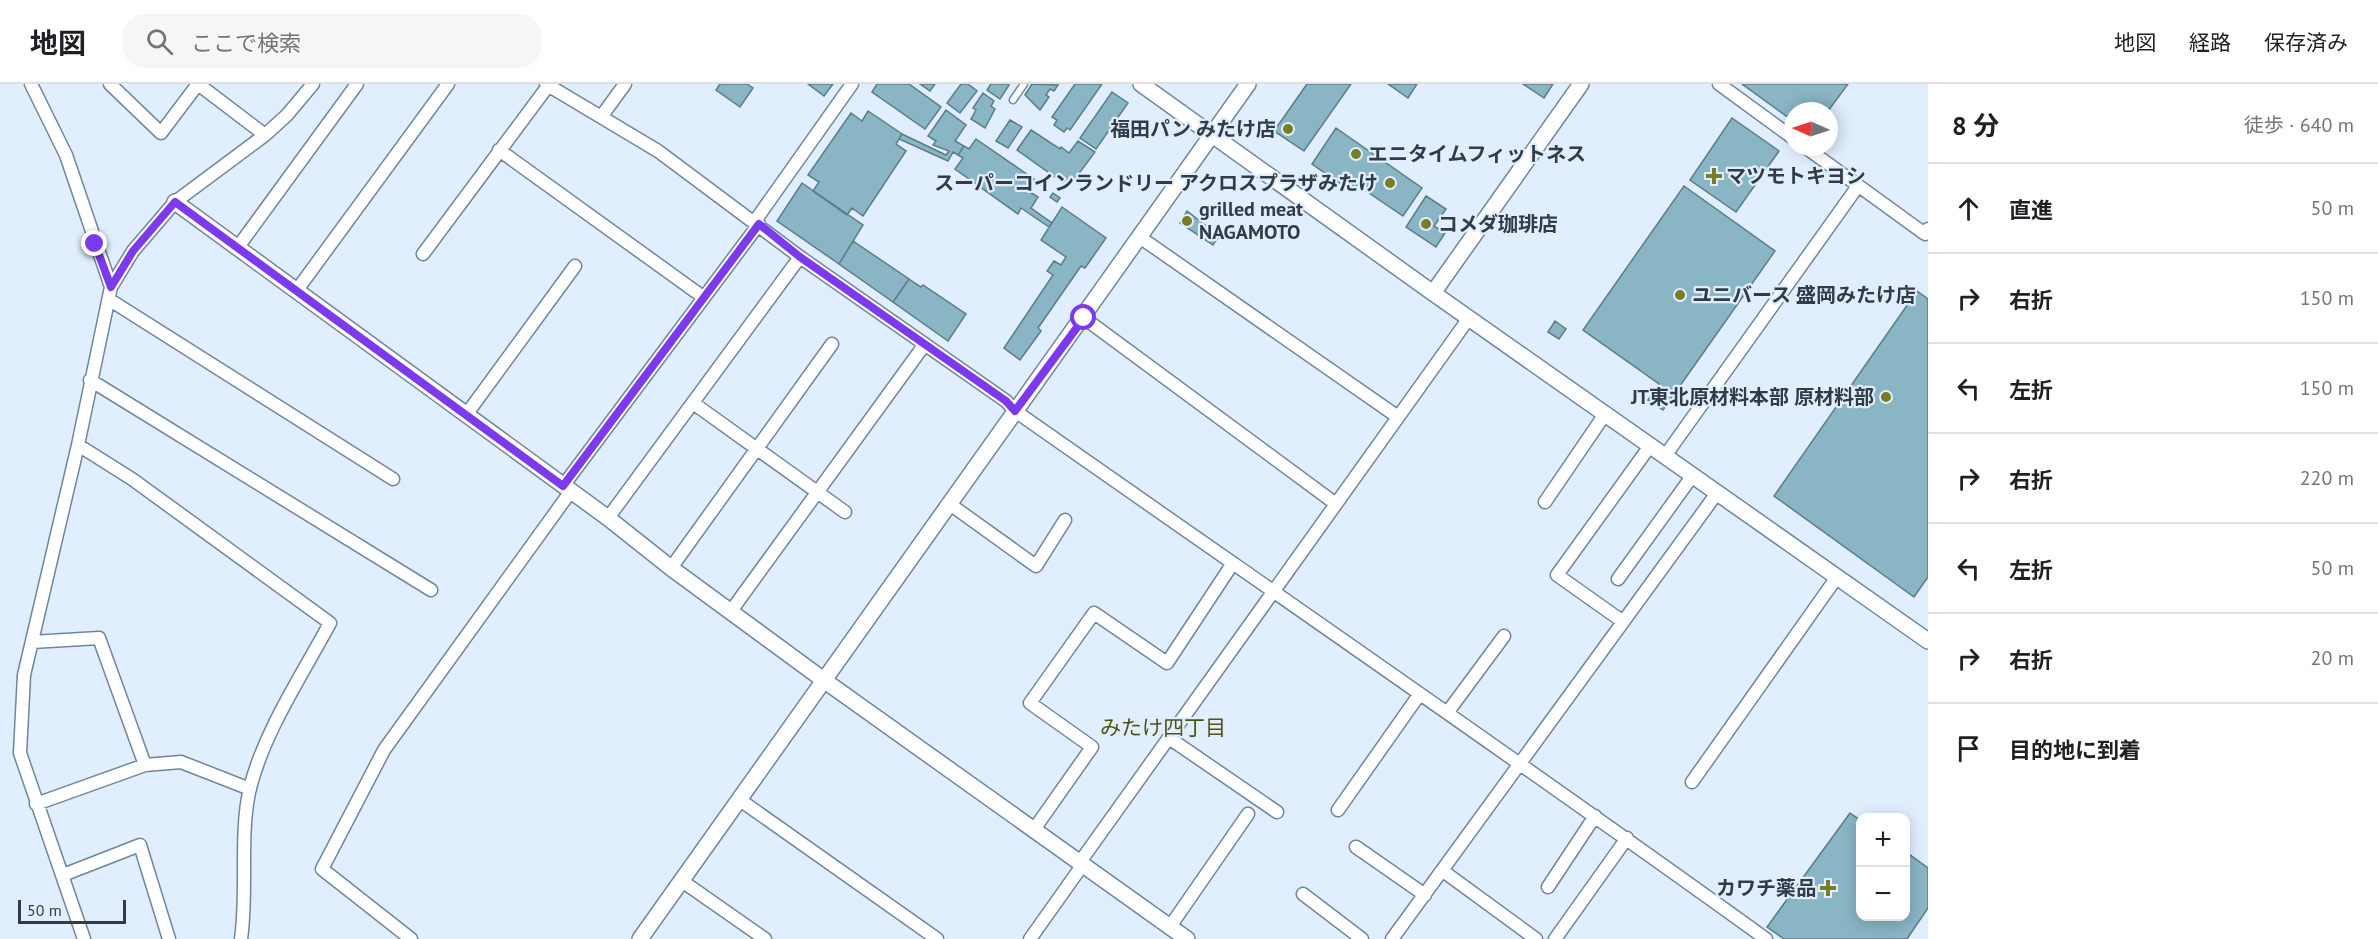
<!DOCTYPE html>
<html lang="ja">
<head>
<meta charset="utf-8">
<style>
  :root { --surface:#fff; --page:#f6f6f6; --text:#202124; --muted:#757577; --line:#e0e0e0 }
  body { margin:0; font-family:"PT Sans","Noto Sans JP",sans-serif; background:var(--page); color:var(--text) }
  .controls { position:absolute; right:18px; bottom:18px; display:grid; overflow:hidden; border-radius:12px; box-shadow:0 3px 15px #0003 }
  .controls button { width:54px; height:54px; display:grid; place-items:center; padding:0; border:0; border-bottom:2px solid var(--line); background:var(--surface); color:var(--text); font:30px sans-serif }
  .compass { position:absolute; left:1784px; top:18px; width:54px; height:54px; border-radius:50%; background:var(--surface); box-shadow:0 3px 15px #0003; rotate:273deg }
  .scale { position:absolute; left:18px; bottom:15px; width:108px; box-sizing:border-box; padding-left:6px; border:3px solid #323c46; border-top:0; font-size:16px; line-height:21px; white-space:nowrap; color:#323c46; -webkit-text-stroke:4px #e0eefe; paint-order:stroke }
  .stop { position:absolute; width:18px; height:18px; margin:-14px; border:4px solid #7c3aed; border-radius:50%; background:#fff }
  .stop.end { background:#7c3aed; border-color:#fff; box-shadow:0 2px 6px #0008 }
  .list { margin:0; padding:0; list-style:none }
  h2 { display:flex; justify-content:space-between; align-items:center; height:78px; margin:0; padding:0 24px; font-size:26px }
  h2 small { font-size:20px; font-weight:400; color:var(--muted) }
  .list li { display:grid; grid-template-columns:39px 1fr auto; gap:18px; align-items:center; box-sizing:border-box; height:90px; padding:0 24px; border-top:2px solid var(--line) }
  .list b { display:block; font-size:22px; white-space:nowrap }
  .list em { font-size:20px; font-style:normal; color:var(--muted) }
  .icon { flex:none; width:33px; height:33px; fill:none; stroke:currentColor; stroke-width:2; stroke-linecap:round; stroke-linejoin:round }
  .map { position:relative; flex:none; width:1928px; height:855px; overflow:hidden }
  header { display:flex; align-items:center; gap:36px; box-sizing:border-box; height:84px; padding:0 30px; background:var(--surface); border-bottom:2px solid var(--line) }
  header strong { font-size:28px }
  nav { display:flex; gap:33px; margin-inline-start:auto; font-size:21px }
  .search { width:420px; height:54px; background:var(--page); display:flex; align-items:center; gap:15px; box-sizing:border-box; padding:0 21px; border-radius:24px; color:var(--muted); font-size:22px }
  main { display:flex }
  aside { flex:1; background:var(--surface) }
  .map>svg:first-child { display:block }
  .building { fill:#89b5c5; stroke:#5a7c89; stroke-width:1.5 }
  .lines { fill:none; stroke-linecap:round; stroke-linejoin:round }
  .service-casing { stroke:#70869d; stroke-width:9 }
  .minor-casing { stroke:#70869d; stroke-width:15 }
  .tertiary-casing { stroke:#70869d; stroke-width:18 }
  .service { stroke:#fff; stroke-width:6 }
  .minor { stroke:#fff; stroke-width:12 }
  .tertiary { stroke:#fff; stroke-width:15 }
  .route { stroke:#7c3aed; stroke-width:8 }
  .poi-dot { fill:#787d26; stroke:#e0eefe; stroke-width:2 }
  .labels { text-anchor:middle; stroke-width:4.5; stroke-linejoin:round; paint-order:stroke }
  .poi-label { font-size:20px; font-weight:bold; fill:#323c46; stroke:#e0eefe; text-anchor:start }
  .neighbourhood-label { font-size:21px; fill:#4f5217; stroke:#e0eefe }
</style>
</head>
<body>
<header>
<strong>地図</strong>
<div class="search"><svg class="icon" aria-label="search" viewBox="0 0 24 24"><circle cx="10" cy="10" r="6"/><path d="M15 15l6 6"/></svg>ここで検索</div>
<nav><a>地図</a><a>経路</a><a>保存済み</a></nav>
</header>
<main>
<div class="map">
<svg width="1928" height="855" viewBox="0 0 1928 855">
  <rect width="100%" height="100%" fill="#e0eefe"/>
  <path class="building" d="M720 0H747L753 4 740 23 716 6Z
    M808 0H833L824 12Z
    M877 0H909L941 23 925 45 872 8Z
    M920 0H935L930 7Z
    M961 0H968L977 7 960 29 947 19Z
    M991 0H1008L1009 1 1000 15 987 6Z
    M1032 0 1058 1 1054 7 1050 5 1046 11 1049 13 1040 26 1025 11Z
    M1075 0H1102L1070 46 1067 44 1064 48 1054 41 1057 36 1052 33Z
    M1307 0H1351L1304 67 1274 47Z
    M1388 0H1417L1408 14Z
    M1523 0H1553L1544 14Z
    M1742 0H1848L1828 27H1793V37Z
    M1112 8 1128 19 1096 65 1080 54Z
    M983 9 994 17 991 22 995 25 985 44 971 35 976 26 973 24Z
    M946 26 966 41 955 57 964 62 958 71 953 68 948 77 899 55 902 50 946 71 949 67 933 61 936 57 928 52Z
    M868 27 902 50 896 60 906 67 863 132 852 124 847 131 813 107 819 98 808 91 851 29 862 37Z
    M1732 34 1779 67 1736 128 1690 96Z
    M1010 36 1022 43 1008 64 996 57Z
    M1336 44 1422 104 1403 132 1357 101 1352 108 1312 80Z
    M1031 46 1060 65 1061 63 1069 69 1078 57 1095 68 1069 103 1017 66Z
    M976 55 1034 95 1027 106 1038 113 1031 124 1052 139 1049 143 1021 124 1018 130 955 85 963 74 958 71 964 62 969 65Z
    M802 99 863 141 839 180 777 137Z
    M1684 102 1775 167 1663 326 1648 316 1659 300 1583 246Z
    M1053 109 1060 114 1057 118 1050 113Z
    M1426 112 1446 125 1434 142 1445 149 1436 163 1406 143Z
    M1062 123 1106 154 1085 184 1081 182 1038 244 1041 247 1020 276 1004 264 1053 191 1047 187 1054 177 1061 181 1066 173 1041 156Z
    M1187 127 1219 152 1213 161 1180 139Z
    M853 157 909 195 893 218 839 180Z
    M909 195 921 203 923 201 966 230 948 257 893 218Z
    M1917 207 1928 215V493L1914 513 1774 412Z
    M1555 237 1566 245 1559 255 1548 248Z
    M1850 729 1860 736V832H1906V768L1928 784V824L1907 855H1784L1767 843Z"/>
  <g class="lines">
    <defs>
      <path id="service" d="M1013 16 1024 0"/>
      <path id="minor" d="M31 0 66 71 111 203
        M110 0 161 49 198 0
        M198 0 265 51
        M546 0 658 67 800 173 1006 317 1015 327C1266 503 1518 676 1766 855
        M1719 0 1793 54
        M601 33 625 0
        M1805 63 1925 150 1928 145
        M499 66 703 213
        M755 137 852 0
        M1141 154 1398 333
        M238 163 357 0
        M423 170 548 2
        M297 206 448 0
        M110 216 393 395
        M1084 234 1336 420
        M90 296 431 506
        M693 319 845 428
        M466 331 575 182
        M78 361 132 395 330 539C302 591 264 648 250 704 239 750 248 807 241 855
        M1665 372 1858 102
        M563 402 759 140
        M1545 418 1605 330
        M951 421 1036 482 1065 436
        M608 434 800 173
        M671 484 832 260
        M1618 495 1693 391
        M731 527 925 260
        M1622 537 1557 491 1650 362
        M32 558 99 554 145 681
        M1447 629 1504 552
        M1169 654 1277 728
        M1692 698 1837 493
        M740 716 937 855
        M36 720 145 681 181 678 250 705
        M1338 726 1419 611
        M1035 744 1092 663 1030 619 1094 529 1167 579 1233 479
        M1356 763 1425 811
        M1443 787 1536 855
        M63 791 140 761 169 855
        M682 797 765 855
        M1548 803 1595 732
        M1303 810 1362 855
        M1169 844 1248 730
        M84 855 20 669 24 591 78 361 111 203 133 167 175 118 265 51 287 31 313 0
        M411 855 322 785 384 666 571 407
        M1030 855 1079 786 1080 778 1469 234
        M1392 855 1717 409
        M1555 855 1627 754"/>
      <path id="tertiary" d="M1141 0 1433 209 1928 557
        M175 118 608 434 671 484 825 597 1187 855
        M1433 209 1581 0
        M640 855 1248 0"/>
    </defs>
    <use href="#service" class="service-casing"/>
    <use href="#minor" class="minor-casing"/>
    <use href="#tertiary" class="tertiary-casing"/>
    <use href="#service" class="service"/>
    <use href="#minor" class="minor"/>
    <use href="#tertiary" class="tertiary"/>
  </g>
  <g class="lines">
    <path class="route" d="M95 160 111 203 133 167 175 118 563 402 759 140 800 173 1006 317 1015 327 1084 234"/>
  </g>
  <g class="poi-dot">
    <circle cx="1288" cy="45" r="6"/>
    <circle cx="1356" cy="70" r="6"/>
    <path d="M1711 83h6v6h6v6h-6v6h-6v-6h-6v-6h6z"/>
    <circle cx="1390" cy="99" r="6"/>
    <circle cx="1187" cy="137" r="6"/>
    <circle cx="1426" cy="140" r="6"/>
    <circle cx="1680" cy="211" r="6"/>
    <circle cx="1886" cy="313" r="6"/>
    <path d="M1825 795h6v6h6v6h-6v6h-6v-6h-6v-6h6z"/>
  </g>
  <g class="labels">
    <g class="poi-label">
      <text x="1276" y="52" text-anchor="end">福田パン みたけ店</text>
      <text x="1368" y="77">エニタイムフィットネス</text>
      <text x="1726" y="99">マツモトキヨシ</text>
      <text x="1378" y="106" text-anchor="end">スーパーコインランドリー アクロスプラザみたけ</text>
      <text x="1199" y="132">grilled meat<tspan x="1199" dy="23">NAGAMOTO</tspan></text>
      <text x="1438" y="147">コメダ珈琲店</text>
      <text x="1692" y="218">ユニバース 盛岡みたけ店</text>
      <text x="1874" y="320" text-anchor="end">JT東北原材料本部 原材料部</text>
      <text x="1816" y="811" text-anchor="end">カワチ薬品</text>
    </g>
    <g class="neighbourhood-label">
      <text x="1163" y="651">みたけ四丁目</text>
    </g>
  </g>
</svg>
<div class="controls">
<button>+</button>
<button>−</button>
</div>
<svg class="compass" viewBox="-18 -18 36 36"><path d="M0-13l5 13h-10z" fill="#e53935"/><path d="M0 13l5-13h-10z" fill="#757577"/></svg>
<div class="scale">50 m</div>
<div class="stop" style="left:1084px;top:234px"></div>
<div class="stop end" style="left:95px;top:160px"></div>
</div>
<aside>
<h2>8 分<small>徒歩 · 640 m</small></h2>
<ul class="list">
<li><svg class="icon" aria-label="ahead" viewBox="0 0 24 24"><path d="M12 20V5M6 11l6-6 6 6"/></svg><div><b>直進</b></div><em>50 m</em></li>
<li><svg class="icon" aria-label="right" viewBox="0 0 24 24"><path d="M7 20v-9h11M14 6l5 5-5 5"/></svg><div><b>右折</b></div><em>150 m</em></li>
<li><svg class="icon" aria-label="left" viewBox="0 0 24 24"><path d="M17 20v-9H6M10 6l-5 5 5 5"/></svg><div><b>左折</b></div><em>150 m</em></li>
<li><svg class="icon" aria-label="right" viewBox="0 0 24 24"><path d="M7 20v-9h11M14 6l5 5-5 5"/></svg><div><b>右折</b></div><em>220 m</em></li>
<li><svg class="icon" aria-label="left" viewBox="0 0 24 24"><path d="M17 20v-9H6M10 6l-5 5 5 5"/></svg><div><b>左折</b></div><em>50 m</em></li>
<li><svg class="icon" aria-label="right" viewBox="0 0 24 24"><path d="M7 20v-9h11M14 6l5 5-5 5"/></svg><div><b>右折</b></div><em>20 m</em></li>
<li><svg class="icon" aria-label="arrive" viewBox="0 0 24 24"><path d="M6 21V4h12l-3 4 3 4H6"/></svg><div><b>目的地に到着</b></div></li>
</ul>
</aside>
</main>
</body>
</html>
